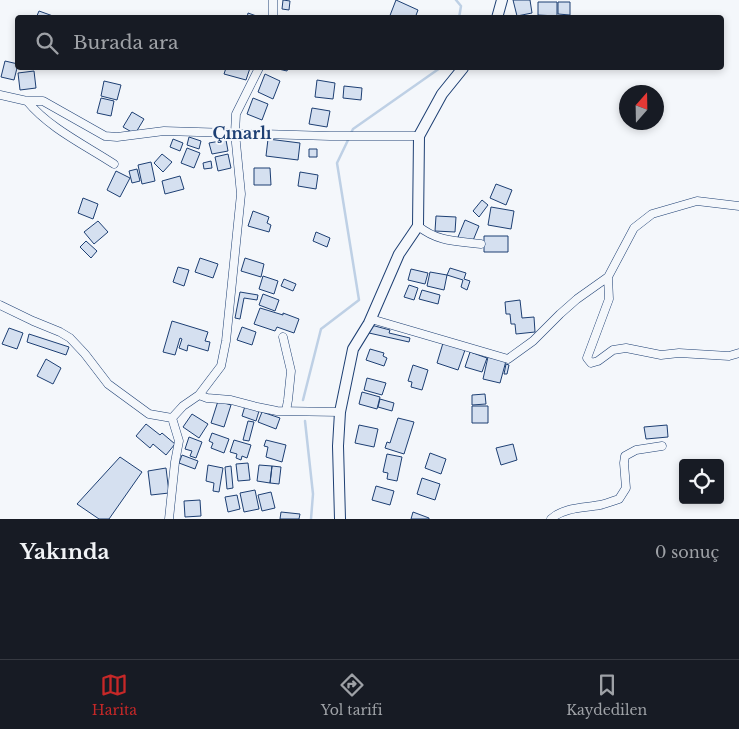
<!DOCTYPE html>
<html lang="tr">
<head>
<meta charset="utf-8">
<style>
  :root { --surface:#171b24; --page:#20242c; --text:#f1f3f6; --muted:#9ea1a6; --line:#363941; --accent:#c62828 }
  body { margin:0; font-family:"Libre Baskerville",serif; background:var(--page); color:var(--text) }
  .controls { position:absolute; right:15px; bottom:15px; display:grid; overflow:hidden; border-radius:5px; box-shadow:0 2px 8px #0003 }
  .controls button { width:45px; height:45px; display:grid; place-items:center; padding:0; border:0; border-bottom:1px solid var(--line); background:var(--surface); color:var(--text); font:25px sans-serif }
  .compass { position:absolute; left:619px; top:85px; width:45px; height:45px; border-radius:50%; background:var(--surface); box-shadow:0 2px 8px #0003; rotate:20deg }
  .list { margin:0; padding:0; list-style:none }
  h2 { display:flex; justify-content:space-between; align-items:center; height:65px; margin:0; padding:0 20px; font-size:21px }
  h2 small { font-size:16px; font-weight:400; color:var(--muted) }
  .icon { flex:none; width:28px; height:28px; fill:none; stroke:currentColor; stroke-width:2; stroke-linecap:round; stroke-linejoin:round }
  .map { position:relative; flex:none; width:739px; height:519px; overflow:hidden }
  .search { position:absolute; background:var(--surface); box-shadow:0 2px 8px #0003; left:15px; right:15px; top:15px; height:55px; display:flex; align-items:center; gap:12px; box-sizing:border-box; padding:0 18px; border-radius:5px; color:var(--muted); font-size:19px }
  .sheet { height:140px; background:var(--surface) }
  nav { display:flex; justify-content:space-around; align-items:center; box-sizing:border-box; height:70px; border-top:1px solid var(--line); background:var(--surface); font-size:14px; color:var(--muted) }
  nav a { display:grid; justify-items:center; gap:2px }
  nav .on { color:var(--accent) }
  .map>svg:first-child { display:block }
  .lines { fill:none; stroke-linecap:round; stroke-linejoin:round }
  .stream { stroke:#bed0e5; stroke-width:2.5 }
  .building { fill:#d5e0f0; stroke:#1d3f73 }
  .street-casing { stroke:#1d3f73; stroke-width:9 }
  .secondary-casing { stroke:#1d3f73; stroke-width:12 }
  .street { stroke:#f4f7fb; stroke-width:8 }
  .secondary { stroke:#f4f7fb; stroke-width:10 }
  .labels { text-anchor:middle; stroke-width:4; stroke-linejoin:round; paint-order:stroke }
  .quarter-label { font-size:16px; font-weight:bold; fill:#1d3f73; stroke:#f4f7fb }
</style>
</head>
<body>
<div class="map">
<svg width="739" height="519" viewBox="0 0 739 519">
  <rect width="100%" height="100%" fill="#f4f7fb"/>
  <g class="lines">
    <path class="stream" d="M456 0 461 6 459 18
      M351 133 353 129 440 68
      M303 400 321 329 359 300 337 163 349 138
      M305 421 313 494 311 519"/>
  </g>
  <path class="building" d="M283 0 290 1 289 10 282 9Z
    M396 0 418 10 415 18H389Z
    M513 0H530L532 13 517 16Z
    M538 2H557V16L538 15Z
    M558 2H570V15L558 14Z
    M39 11 53 16 52 18H36Z
    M248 13 262 18H247Z
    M5 61 18 64 14 80 1 77Z
    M226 68H250L246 80 224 74Z
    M274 68H288L287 71Z
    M34 71 36 88 20 90 18 73Z
    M265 74 280 81 273 99 258 92Z
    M317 80 335 83 333 99 315 97Z
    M104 81 121 85 117 100 101 96Z
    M344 86 362 88 361 100 343 98Z
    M101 98 114 101 111 116 97 113Z
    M253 98 268 104 262 120 247 114Z
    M312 108 330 111 327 127 309 124Z
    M132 112 144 119 135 134 123 127Z
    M189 137 201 141 199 149 187 145Z
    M173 139 183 143 180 151 170 147Z
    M268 139 300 143 298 160 266 156Z
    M226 140 228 151 212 154 209 143Z
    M187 148 200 153 194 168 181 163Z
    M309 149H317V157H309Z
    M162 154 172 162 163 172 154 163Z
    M228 154 231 168 218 171 215 157Z
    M211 161 212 168 204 169 203 163Z
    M151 162 155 181 142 184 138 165Z
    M254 168H270L271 185H254Z
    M137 169 140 181 132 183 129 171Z
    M116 171 130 178 120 197 107 190Z
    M300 172 318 175 316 189 298 186Z
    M180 176 184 189 165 194 162 181Z
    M496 184 512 190 506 205 490 198Z
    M83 198 98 204 93 219 78 213Z
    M482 200 488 205 479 217 473 211Z
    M491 207 514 211 511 229 488 225Z
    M253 211 269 217 267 223 271 225 269 232 248 226Z
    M436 216 456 217 455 232 435 231Z
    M465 220 479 226 472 243 458 237Z
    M98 221 108 232 94 244 84 232Z
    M316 232 330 238 327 247 313 241Z
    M484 236H508V252H484Z
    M86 241 97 251 91 258 80 247Z
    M200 258 218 264 213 278 195 272Z
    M245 258 264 264 261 277 241 271Z
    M178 267 189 270 184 286 173 282Z
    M450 268 466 273 464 279 470 281 467 290 461 287 463 280 447 275Z
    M411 269 428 273 425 284 408 280Z
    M430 272 447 275 444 290 427 286Z
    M263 276 278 281 274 294 259 289Z
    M284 279 296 284 293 291 281 286Z
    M409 285 418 288 414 300 404 297Z
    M422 290 440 295 438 304 419 299Z
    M240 292 258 295 257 300 244 298 240 319 235 318Z
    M263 294 279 300 275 311 259 305Z
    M520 300 522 318 534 317 535 332 516 334 515 324H511L510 314H506L505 302Z
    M260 308 283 315V313L299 319 294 333 277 327 275 331 254 324Z
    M172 321 208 332 205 341 210 342 208 351 188 345 187 351 179 348 182 339 180 338 175 355 163 352Z
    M371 325 390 330 389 333 410 338 409 342 369 333Z
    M242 327 256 332 252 345 237 340Z
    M9 328 23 333 17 349 2 344Z
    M29 334 69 347 66 355 27 342Z
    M443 343 465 350 458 370 437 363Z
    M370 349 384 353 383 356 387 358 384 366 366 360Z
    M470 352 487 358 482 372 465 367Z
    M488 357 506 361 500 383 483 379Z
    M46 359 61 368 53 384 37 376Z
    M506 364 509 365 507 374H504Z
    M413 365 428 370 422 390 411 387 412 382 408 381Z
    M367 378 386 383 382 395 364 390Z
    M362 392 380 397 377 409 359 404Z
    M485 394 486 404 472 405V395Z
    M380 399 394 403 392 411 378 407Z
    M218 401 231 405 224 427 211 423Z
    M245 406 259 411 256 421 242 416Z
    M472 406H488V423H472Z
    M262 412 280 418 276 429 258 422Z
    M192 414 208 424 199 438 183 427Z
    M398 418 414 422 404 454 385 448 387 442 390 443Z
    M248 421 254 422 249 441 243 440Z
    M146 424 160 435 162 433 175 444 166 455 153 444 150 448 136 436Z
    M359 425 378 429 374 447 355 443Z
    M667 425 668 437 646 439 644 427Z
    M212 433 229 439 224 453 211 448 213 443 209 441Z
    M189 437 202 442 196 458 190 456 192 451 185 449Z
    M234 440 251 445 247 458 242 456 241 460 236 458 237 454 230 452Z
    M266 440 286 445 282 462 266 457 268 447 264 446Z
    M513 444 517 460 501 465 496 448Z
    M430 453 446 459 441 474 425 468Z
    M387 454 402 457 397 481 387 479 388 473 383 472Z
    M182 455 198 461 195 469 179 463Z
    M120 457 142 472 109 519H99L77 504Z
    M248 463 250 480 238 481 236 464Z
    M208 465 223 468 219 492 213 491 214 483 206 481Z
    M259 465 272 466 270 483 257 481Z
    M231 466 233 488 227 489 225 467Z
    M272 466 281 467 279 484 270 483Z
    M166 468 169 493 151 495 148 471Z
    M422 478 440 484 435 500 417 494Z
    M376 486 394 491 390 505 372 500Z
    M255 490 259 509 244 512 240 493Z
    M271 492 275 508 262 511 258 495Z
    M237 495 240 509 228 512 225 497Z
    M200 500 201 516 185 517 184 501Z
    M281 512 300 514 299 519H280Z
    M413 512 429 518V519H411Z"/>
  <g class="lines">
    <defs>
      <path id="street" d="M273 0V18
        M0 95 27 101H43L105 136 117 137 164 131 330 136H419
        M27 101C49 128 85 145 114 164
        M418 226C438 242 456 241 481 244
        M608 277 609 299 587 358 591 363 598 361 613 350 626 348 661 355 679 353 729 356 739 353
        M0 305 33 321 60 332 70 338 85 354 108 384 149 414 172 418
        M371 319 508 359 533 341 560 314 577 299 608 277 634 228 652 214 697 201 739 206
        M283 337 291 371 288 400 286 411
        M199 395 207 398 231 400 257 407 277 411 340 412
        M172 418 183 406 199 395 221 366 226 341 241 194 235 133 236 114 259 68
        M169 519 175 462 179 441 172 418
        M551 519C564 507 584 508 600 505 606 504 613 501 619 499L626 488 624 463 625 456 636 450 662 446"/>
      <path id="secondary" d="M497 18 502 0
        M340 519 338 446 340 412 353 349 369 323 399 254 418 226 419 136 442 94 463 68"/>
    </defs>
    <use href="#street" class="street-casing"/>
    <use href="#secondary" class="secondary-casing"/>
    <use href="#street" class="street"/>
    <use href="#secondary" class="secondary"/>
  </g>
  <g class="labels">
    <g class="quarter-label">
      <text x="242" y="139">Çınarlı</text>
    </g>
  </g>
</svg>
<div class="controls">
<button><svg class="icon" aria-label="locate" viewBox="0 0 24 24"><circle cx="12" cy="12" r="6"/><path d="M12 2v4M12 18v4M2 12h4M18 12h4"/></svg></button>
</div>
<svg class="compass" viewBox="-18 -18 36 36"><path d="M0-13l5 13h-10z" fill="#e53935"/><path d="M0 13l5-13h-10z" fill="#9ea1a6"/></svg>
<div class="search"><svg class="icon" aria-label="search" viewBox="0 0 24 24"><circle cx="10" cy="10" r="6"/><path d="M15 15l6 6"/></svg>Burada ara</div>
</div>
<section class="sheet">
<h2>Yakında<small>0 sonuç</small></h2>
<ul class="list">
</ul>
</section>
<nav>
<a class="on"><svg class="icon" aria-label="map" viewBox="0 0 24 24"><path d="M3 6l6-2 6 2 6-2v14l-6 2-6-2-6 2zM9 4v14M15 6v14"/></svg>Harita</a>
<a><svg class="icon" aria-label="directions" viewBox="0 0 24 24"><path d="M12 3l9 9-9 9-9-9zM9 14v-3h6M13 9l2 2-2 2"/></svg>Yol tarifi</a>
<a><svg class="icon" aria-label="saved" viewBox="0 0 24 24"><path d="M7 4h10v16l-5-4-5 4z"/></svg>Kaydedilen</a>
</nav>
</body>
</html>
